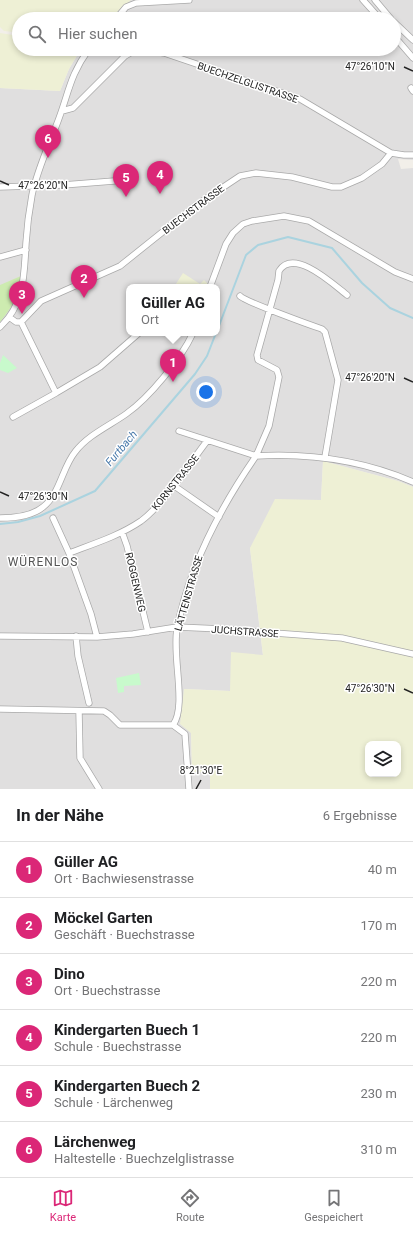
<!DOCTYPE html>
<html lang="de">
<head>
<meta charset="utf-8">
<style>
  :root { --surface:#fff; --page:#f2f2f2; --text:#202124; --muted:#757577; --line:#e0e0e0; --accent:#db2777 }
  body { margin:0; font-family:Roboto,sans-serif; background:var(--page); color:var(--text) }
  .controls { position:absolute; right:12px; bottom:12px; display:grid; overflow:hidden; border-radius:8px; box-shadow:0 2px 6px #0003 }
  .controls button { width:36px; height:36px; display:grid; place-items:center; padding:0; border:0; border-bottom:1px solid var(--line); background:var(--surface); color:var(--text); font:20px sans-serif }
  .you { position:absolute; left:206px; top:392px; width:14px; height:14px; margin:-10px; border:3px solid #fff; border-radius:50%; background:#1a73e8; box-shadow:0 0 0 6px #1a73e833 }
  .badge { display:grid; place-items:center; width:26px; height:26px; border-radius:50%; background:var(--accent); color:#fff; font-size:13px; font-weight:700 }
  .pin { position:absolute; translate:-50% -33px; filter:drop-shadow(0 1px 2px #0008) }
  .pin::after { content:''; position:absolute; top:21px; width:14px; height:12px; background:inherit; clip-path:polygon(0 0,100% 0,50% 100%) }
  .popup { position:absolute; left:126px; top:284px; width:94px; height:52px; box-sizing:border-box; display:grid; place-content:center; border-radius:8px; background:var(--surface); filter:drop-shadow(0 1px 3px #0005); font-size:13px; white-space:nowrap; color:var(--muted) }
  .popup b { font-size:15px; color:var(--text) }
  .popup::after { content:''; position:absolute; left:50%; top:100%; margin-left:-8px; border:8px solid transparent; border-top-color:var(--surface) }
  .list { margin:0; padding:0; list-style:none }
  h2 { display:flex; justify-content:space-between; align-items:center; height:52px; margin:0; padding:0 16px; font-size:17px }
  h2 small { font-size:13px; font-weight:400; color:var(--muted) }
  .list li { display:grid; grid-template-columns:26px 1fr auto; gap:12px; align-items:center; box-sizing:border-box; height:56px; padding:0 16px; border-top:1px solid var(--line) }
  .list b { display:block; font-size:15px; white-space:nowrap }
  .list p { margin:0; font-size:13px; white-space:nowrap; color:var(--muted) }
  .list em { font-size:13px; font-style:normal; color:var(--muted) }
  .icon { flex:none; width:22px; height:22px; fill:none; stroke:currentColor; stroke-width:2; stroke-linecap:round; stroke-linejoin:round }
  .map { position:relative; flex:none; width:413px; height:789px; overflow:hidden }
  .search { position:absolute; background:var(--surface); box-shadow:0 2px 6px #0003; left:12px; right:12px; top:12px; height:44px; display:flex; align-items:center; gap:10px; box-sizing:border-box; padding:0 14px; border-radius:22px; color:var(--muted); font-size:15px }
  .sheet { height:388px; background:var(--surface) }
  nav { display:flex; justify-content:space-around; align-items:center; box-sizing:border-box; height:56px; border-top:1px solid var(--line); background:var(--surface); font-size:11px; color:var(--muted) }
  nav a { display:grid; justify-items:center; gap:2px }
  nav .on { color:var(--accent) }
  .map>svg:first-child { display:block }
  .residential { fill:#e0dfdf; fill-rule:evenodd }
  .farmland { fill:#eef0d5; fill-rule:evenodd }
  .grass { fill:#cdebb0 }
  .park { fill:#c8facc }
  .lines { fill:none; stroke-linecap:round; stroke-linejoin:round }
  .stream { stroke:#aad3df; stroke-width:2 }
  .minor-casing { stroke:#a9a9a9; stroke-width:7 }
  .minor { stroke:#fff; stroke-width:5.5 }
  .ticks { fill:none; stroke:#222; stroke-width:1.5 }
  .labels { text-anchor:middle; stroke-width:3; stroke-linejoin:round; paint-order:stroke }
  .street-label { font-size:10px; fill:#222; stroke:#fff }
  .water-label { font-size:11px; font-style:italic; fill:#4a7aab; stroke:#fff }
  .quarter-label { font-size:12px; letter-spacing:1px; fill:#555; stroke:#fff }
  .ticks-label { font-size:10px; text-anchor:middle; fill:#222; stroke:#fff; stroke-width:3; stroke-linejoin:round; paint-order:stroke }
</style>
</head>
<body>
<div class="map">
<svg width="413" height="789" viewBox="0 0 413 789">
  <rect width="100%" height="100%" fill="#f2efe9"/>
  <path class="residential" d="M129 0H413V160L398 159 401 169 413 168V487L398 481 323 461 321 500 250 548 263 656 230 691 184 689 191 733 192 771 210 772V789H0V88L60 91 69 69 81 49H394V19H109ZM129 287H217V333H129Z"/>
  <path class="farmland" d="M0 0H131L109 19H19L14 32 4 31 0 27Z
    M0 33 19 36V49H81L69 69 60 91 0 88Z
    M183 273 200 284 204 280 208 284V287H174Z
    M323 461 398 481 413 487V789H210V772H192L191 733 180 724 184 689 230 691 231 652 263 655 250 548 275 499 321 500ZM368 744H398V774H368Z"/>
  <path class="grass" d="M21 276C18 297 13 306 0 322V285Z"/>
  <path class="park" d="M3 355 17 368 8 373 0 370V363Z
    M139 673 141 685 124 686V692L118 693 116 678Z"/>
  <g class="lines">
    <path class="stream" d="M217 331 246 255 258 245 288 237 332 248 362 283 390 308 413 318
      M0 524 18 522 40 516 95 491 195 374 207 356 216 333"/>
    <defs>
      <path id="minor" d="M363 0 380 19
        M375 0 391 19
        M116 19 126 7 136 3 189 0
        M394 22 413 40
        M394 36 413 58
        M142 49 164 53 300 99 391 153 404 155H413
        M411 88 413 91
        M62 111 73 108 125 56 137 49
        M0 187 63 185 114 181
        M0 257 26 250
        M210 287 226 244 233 233 243 224 252 221 284 216 309 221 395 272 413 279
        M240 296C244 301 310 325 322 329L325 332 338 380 325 457
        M9 317 16 322H21
        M21 322 41 301 120 266 195 206 240 176 256 173 292 177 332 187H341L362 178 382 164 391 153
        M0 327C25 304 24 275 26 243 27 227 29 211 32 195 37 170 49 145 58 121 69 92 70 75 89 49
        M56 393 100 367 139 333
        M13 417 56 393 21 322
        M179 431 256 456 269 426 279 377 277 370 258 360 257 355 278 280 279 271C294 247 334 285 347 295
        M173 485 219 517
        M0 518C14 518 32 516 43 507 60 494 62 468 75 452 88 435 109 426 126 414 149 398 181 359 193 333
        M53 518 69 553
        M122 532 127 546 148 632
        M0 636 97 637 133 634 177 627 222 629 342 638 413 654
        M76 636 78 656 89 703
        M97 637 91 614 69 553C93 544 119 536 141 521 163 505 190 463 207 441
        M0 709 104 711 110 715 120 725H173C187 706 172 657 177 629 189 566 220 508 256 456 309 453 364 461 413 482
        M79 712 80 758 99 789
        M173 725 185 734 189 789"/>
    </defs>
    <use href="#minor" class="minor-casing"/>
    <use href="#minor" class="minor"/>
  </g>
  <path class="ticks" d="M404 67 413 71M0 181 9 185M404 378 413 382M0 492 9 496M404 689 413 693M196 789 201 780"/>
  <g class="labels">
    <g class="street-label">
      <text transform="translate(248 82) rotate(19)" y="4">BUECHZELGLISTRASSE</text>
      <text transform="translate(193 209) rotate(-37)" y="4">BUECHSTRASSE</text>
      <text transform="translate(175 482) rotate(-51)" y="4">KORNSTRASSE</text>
      <text transform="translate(136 582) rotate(77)" y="4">ROGGENWEG</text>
      <text transform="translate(188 593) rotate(-74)" y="4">LÄTTENSTRASSE</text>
      <text transform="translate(245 631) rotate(4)" y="4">JUCHSTRASSE</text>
    </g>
    <g class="water-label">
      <text transform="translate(121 448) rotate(-50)" y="4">Furtbach</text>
    </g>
    <g class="quarter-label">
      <text x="43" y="566">WÜRENLOS</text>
    </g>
  </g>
  <g class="ticks-label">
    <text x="370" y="70">47°26'10"N</text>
    <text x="43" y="189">47°26'20"N</text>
    <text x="370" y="381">47°26'20"N</text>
    <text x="43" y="500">47°26'30"N</text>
    <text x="370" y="692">47°26'30"N</text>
    <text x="201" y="774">8°21'30"E</text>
  </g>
</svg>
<div class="controls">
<button><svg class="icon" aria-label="layers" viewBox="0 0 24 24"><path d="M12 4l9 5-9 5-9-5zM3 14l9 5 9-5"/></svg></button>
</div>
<div class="you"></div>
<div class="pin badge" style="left:173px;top:382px">1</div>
<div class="popup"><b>Güller AG</b>Ort</div>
<div class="pin badge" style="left:84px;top:298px">2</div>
<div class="pin badge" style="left:22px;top:314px">3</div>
<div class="pin badge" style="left:160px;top:194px">4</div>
<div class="pin badge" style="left:126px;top:197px">5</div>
<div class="pin badge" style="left:48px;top:158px">6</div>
<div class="search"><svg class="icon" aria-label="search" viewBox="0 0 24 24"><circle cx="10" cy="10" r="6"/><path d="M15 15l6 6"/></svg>Hier suchen</div>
</div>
<section class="sheet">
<h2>In der Nähe<small>6 Ergebnisse</small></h2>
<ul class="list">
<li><span class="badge">1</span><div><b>Güller AG</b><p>Ort · Bachwiesenstrasse</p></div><em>40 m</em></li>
<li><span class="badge">2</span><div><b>Möckel Garten</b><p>Geschäft · Buechstrasse</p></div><em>170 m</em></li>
<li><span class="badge">3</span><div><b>Dino</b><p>Ort · Buechstrasse</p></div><em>220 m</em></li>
<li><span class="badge">4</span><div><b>Kindergarten Buech 1</b><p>Schule · Buechstrasse</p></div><em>220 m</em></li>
<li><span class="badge">5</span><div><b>Kindergarten Buech 2</b><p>Schule · Lärchenweg</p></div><em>230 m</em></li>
<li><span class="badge">6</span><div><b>Lärchenweg</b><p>Haltestelle · Buechzelglistrasse</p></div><em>310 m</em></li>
</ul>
</section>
<nav>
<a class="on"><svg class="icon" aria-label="map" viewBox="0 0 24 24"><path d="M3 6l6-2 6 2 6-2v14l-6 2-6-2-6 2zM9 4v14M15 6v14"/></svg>Karte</a>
<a><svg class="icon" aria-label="directions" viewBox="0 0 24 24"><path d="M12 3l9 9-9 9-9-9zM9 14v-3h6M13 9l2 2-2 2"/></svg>Route</a>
<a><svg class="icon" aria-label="saved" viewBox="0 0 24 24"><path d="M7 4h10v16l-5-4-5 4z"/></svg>Gespeichert</a>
</nav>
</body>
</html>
